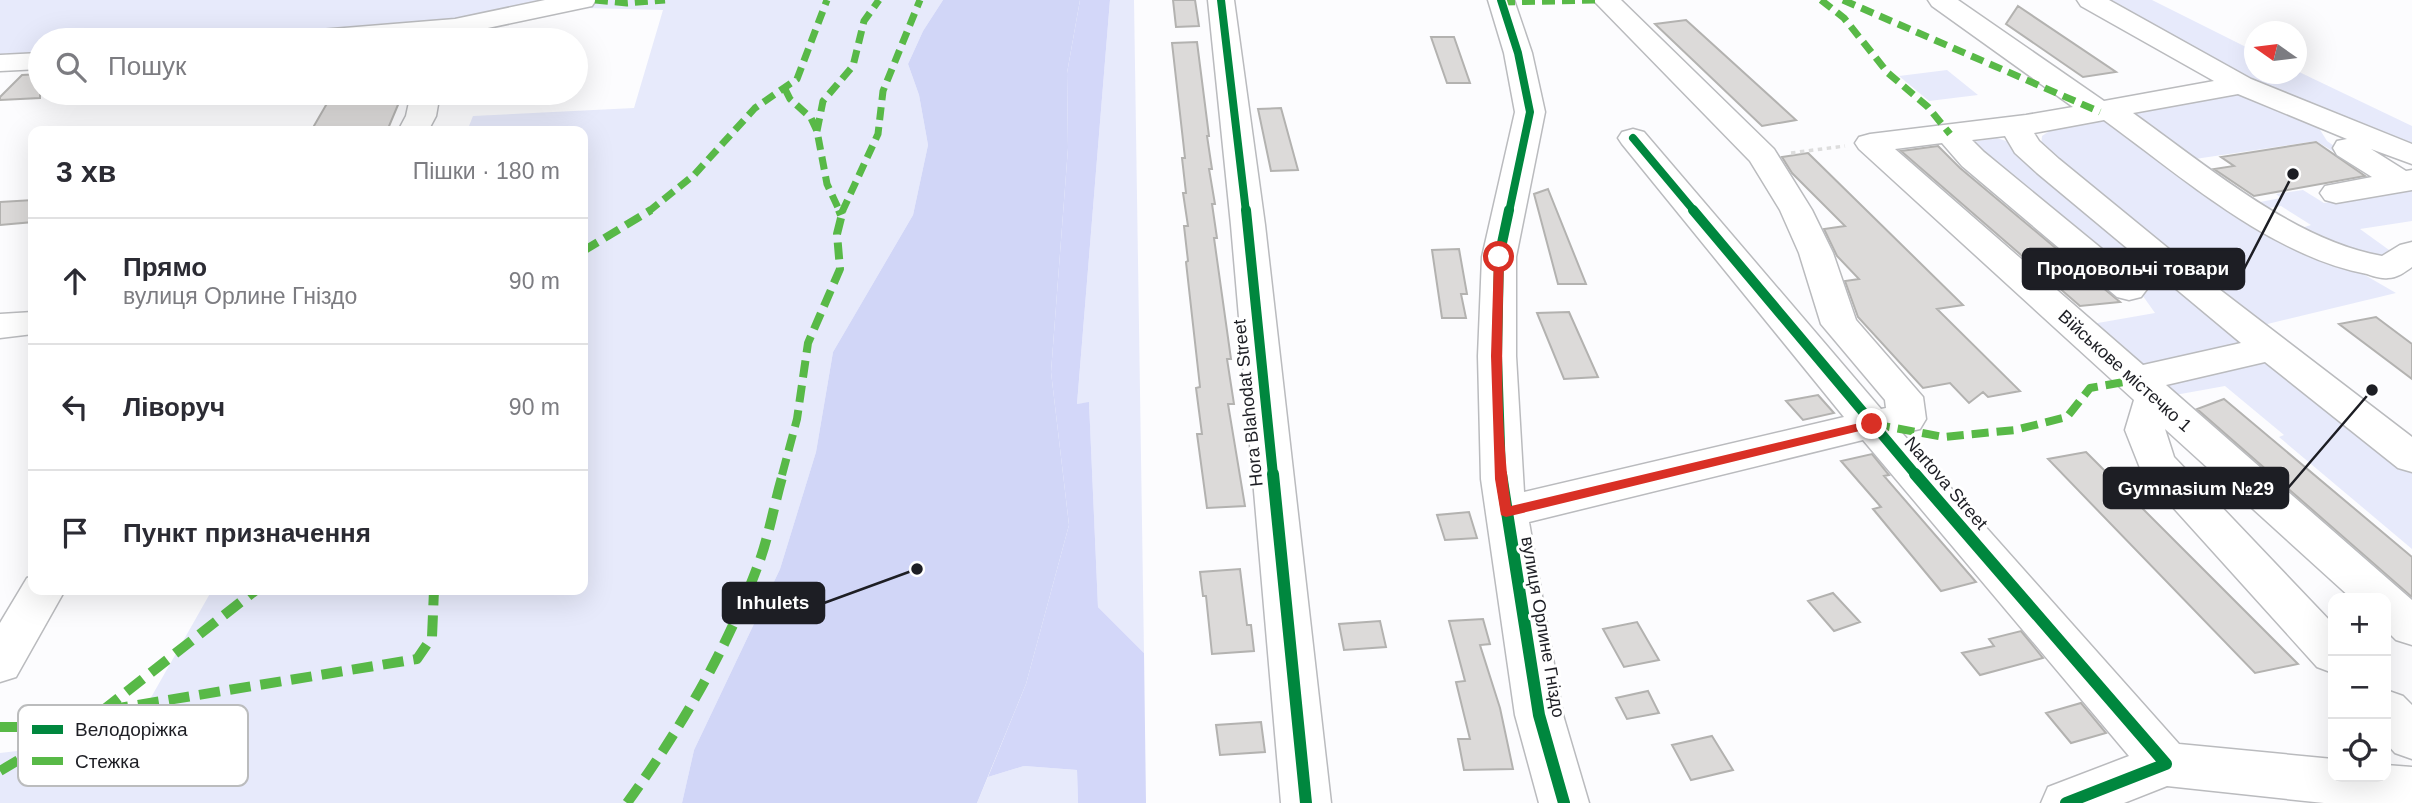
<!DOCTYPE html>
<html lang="uk">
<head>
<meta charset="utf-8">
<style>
  :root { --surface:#fff; --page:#f2f2f3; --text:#2b2b33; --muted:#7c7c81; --line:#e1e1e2 }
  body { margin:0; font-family:Helvetica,sans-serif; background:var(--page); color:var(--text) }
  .controls { position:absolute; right:21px; bottom:21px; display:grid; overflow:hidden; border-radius:14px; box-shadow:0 7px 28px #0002 }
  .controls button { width:63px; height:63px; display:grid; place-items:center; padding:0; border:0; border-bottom:2px solid var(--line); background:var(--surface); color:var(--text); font:35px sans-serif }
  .compass { position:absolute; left:2244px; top:21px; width:63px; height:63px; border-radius:50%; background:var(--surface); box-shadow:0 7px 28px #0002; rotate:284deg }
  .stop { position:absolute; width:21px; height:21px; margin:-16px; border:5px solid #d93025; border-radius:50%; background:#fff }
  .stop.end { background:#d93025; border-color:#fff; box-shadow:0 2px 7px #0008 }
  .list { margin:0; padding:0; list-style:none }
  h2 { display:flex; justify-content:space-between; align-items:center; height:91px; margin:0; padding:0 28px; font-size:30px }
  h2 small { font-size:23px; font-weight:400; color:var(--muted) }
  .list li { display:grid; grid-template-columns:46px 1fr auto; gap:21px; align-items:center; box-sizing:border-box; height:126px; padding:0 28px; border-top:2px solid var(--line) }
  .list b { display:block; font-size:26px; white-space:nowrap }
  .list p { margin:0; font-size:23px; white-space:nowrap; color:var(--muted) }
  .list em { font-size:23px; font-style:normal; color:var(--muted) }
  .icon { flex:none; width:38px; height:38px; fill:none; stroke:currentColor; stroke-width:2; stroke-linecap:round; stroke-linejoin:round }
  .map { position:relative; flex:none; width:2412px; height:803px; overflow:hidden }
  .search { position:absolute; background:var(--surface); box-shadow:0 7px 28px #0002; left:28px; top:28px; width:560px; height:77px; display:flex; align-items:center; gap:18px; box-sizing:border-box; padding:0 24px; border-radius:38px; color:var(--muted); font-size:26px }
  .panel { position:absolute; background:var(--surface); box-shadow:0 7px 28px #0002; left:28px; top:126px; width:560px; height:469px; border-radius:14px }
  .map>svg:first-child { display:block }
  .green { fill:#e7eafb }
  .forest { fill:#d3d7f9 }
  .water { fill:#d1d6f7 }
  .building { fill:#dcdad9; stroke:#b3b2b0; stroke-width:2 }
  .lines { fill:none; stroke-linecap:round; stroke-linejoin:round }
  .minor-casing { stroke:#babbbe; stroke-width:3 }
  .path { stroke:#ddd; stroke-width:3.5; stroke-dasharray:4.5 4.5; stroke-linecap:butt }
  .minor { fill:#fff; fill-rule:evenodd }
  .quiet-far2 { stroke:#58b947; stroke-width:7; stroke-dasharray:13 7; stroke-linecap:butt }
  .quiet-far1 { stroke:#58b947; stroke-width:8; stroke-dasharray:17 8; stroke-linecap:butt }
  .quiet { stroke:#58b947; stroke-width:10; stroke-dasharray:21 10; stroke-linecap:butt }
  .cycleway-far2-casing { stroke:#fff; stroke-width:11 }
  .cycleway-far1-casing { stroke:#fff; stroke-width:14 }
  .cycleway-casing { stroke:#fff; stroke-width:17 }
  .cycleway-far2 { stroke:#00873e; stroke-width:8 }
  .cycleway-far1 { stroke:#00873e; stroke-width:10 }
  .cycleway { stroke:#00873e; stroke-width:12 }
  .route { fill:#d93025 }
  .labels { text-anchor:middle; stroke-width:6; stroke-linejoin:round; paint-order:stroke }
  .street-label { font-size:18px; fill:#1d1e24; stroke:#fff }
  .key { fill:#fff; stroke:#bbbcbd; stroke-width:2 }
  .key-label { font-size:19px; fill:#1d1e24 }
  .leader { fill:none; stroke:#1d1e24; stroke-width:2.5 }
  .callout-dot { fill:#1d1e24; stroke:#fff; stroke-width:2.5 }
  .callout { fill:#1d1e24; stroke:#1d1e24; stroke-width:2.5 }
  .callout-label { font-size:19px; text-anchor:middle; font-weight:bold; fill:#fff }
</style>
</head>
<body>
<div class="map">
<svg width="2412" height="803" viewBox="0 0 2412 803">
  <rect width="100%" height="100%" fill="#fcfcfe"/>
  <path class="green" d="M0 0H943L923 31 908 64 919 95 928 145 913 215 833 352 816 452 780 569 694 750 682 803H0V753L128 738 212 590H583V131H467L473 116 634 108 663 10 545 7 455 27 295 40H40V61L0 63Z
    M1110 0H1134L1144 653 1098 607 1089 403 1077 404Z
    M2100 0H2152L2254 51V74H2296L2297 71 2412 126V147L2249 83Z
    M1947 70 1978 95 1929 101 1899 76Z
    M2242 92 2314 120 2327 141 2347 155 2341 156 2316 141 2195 159 2126 110Z
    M2114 118 2344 263 2396 293 2251 328 2041 148 2042 136 2054 128Z
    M1997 138 2015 144 2251 341 2154 367 2137 363 2092 324 2155 313 2138 289 1965 143Z
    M2303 190 2324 203 2412 190V221L2360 229 2396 255 2383 265 2298 229 2311 225 2281 206 2269 208 2260 202 2281 198 2276 194Z
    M2263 358 2412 470V549L2279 437 2284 435 2225 386 2175 395 2164 386 2166 380Z
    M1024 766 1077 770 1078 803H977L988 777Z"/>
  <path class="forest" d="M1080 0H1110L1077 404 1089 402 1098 607 1144 653 1146 803H1078L1077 770 1024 766 988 777 1026 684 1069 525 1051 372 1068 148 1067 73Z"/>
  <path class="water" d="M943 0H1080L1067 73 1068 148 1051 372 1069 525 1026 684 977 803H682L694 750 780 569 816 452 833 352 913 215 928 145 919 95 908 64 923 31Z"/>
  <path class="building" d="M1173 0H1195L1199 26 1176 27Z
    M2018 6 2116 72 2083 77 2006 24Z
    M1686 20 1796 120 1762 126 1655 24Z
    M1431 37H1454L1470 83H1447Z
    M1197 42 1209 136H1207L1212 169H1209L1215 204H1212L1217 238H1214L1231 359H1227L1234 404H1228L1245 506 1207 508 1197 434H1202L1196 388 1200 387 1186 262 1188 261 1184 226H1188L1183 193H1186L1182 158H1185L1172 43Z
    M40 74V98L0 100V97L22 75Z
    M333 93H403L387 131H345L347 128 311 131Z
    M1281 108 1298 170 1271 171 1258 109Z
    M2316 142 2365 176 2254 196 2214 169 2234 166 2221 157Z
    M1938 146 1960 168 2120 302 2080 306 1901 151Z
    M1808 153 1963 305 1937 309 2020 391 1988 397 1983 392 1969 403 1950 383 1923 388 1858 317 1845 281 1859 279 1837 256 1824 229 1845 226 1792 173 1782 157Z
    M1548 189 1586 284H1558L1534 194Z
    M33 200V222L0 225V202Z
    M1459 249 1467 294H1461L1466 318H1442L1432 250Z
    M1569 312 1598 377 1564 379 1537 313Z
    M2376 317 2412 344V379L2339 324Z
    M1818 395 1834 413 1803 420 1786 401Z
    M2224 399 2412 557V597L2197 409Z
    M2086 452 2298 664 2255 673 2048 459Z
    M1872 454 1889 475 1884 476 1976 582 1941 591 1873 509 1881 507 1841 461Z
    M1469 512 1477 538 1445 540 1437 515Z
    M1240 569 1247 625H1251L1254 651 1212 654 1206 596H1203L1200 572Z
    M1833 593 1860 622 1834 631 1808 601Z
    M1483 619 1490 644 1480 645 1500 708 1513 769 1464 770 1458 739H1470L1456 682 1465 681 1449 621Z
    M1380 621 1386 647 1344 650 1339 624Z
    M1637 622 1659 660 1624 667 1603 629Z
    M2021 631 2043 658 1980 675 1962 653 1994 646 1989 639Z
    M1648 691 1659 713 1627 719 1616 698Z
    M2081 703 2106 733 2071 743 2046 713Z
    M1261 722 1265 752 1220 755 1216 725Z
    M1712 736 1733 770 1691 780 1672 745Z"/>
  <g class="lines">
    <defs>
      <path id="minor" d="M545 0H596L592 6 455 35 392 40H281L285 34 295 32 455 19Z
        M1208 0H1234L1265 225 1331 803H1281L1231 225Z
        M1488 0H1514L1532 53 1545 112 1516 257V356L1524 492 1844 417 1622 144 1618 138 1622 132 1633 129 1644 132 1881 409 1886 408 1885 400 1821 324 1799 253 1780 210 1750 161 1593 0H1621L1774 149 1812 210 1833 253 1856 320 1923 397 1926 419 1920 429 1902 433 2179 744 2333 759V777H2386V765L2412 767V803H2324L2167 786 2124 803H2041L2048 787 2129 756 1863 440 1529 522 1563 715 1589 803H1539L1515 715 1481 479 1478 356 1482 257 1515 112 1504 53Z
        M1928 0H1958L2104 101 2214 81 2081 6 2077 0H2109L2251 79 2412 144V164L2371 149 2406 171 2412 170V190L2336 203 2325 200 2320 193 2325 186 2372 177 2337 155 2333 148 2337 141 2347 139 2238 94 2133 113C2206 165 2293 240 2382 256L2400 245 2412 242V267C2405 272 2397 278 2388 278 2381 279 2373 276 2367 274 2271 256 2181 176 2104 120L2034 133 2039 141 2059 159 2202 276 2412 437V472L2398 468 2265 362 2166 385 2412 600V645L2396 640 2386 630V598H2351L2165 429 2174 457 2333 624V673L2317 667 2142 473 2125 430 2134 400 1859 149 1855 143 1859 137 1870 134 2026 115 2073 107 1932 6ZM2005 136 2015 153 2037 173 2241 343 2143 365 1895 149 1942 143 1962 166 2117 297 2129 300 2141 297 2147 289 2141 281 1984 152 1972 140Z
        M40 53V69L0 71V55Z
        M411 93H440L436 116 428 131H398L406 116Z
        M33 312V334L0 338V314Z
        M33 576V590H65L16 677 0 682V623L27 578Z
        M2386 690 2403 696 2412 705V759L2395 753 2386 743Z"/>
    </defs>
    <use href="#minor" class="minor-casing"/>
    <path class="path" d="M1791 153 1845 146"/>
    <use href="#minor" class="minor"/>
    <path class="quiet-far2" d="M595 0 627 3 665 0
      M1821 0 1844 18 1888 73 1928 107 1950 134
      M1843 0 2100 112
      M1502 2 1600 0
      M785 89 790 99 811 118 817 131 827 184 840 212
      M817 131 823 101 853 66 864 21 879 0
      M648 212 694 175 755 108 797 79 827 0
      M842 212 878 134 883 91 920 0"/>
    <path class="quiet-far1" d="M839 210 841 215
      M583 251 651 210
      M1873 424 1944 437 2015 430 2067 417 2090 388 2135 380
      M782 475 797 419 808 343 840 269 837 234 843 210"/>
    <path class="quiet" d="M102 711 256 590
      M0 727H44L82 717
      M0 771 101 711 417 659 432 637 434 590
      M627 803C682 727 729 646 761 557 770 530 775 501 783 474"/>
    <defs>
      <path id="cycleway-far2" d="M1221 0 1246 212
        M1501 0 1518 53 1530 112 1509 212
        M1633 138 1695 212"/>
      <path id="cycleway-far1" d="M1246 210 1273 475
        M1693 210 1916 475
        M1501 475 1497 356 1499 257 1509 210"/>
      <path id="cycleway" d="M1273 474 1306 803
        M1501 474 1539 715 1564 803
        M1915 474 2166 764 2066 803"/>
    </defs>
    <use href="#cycleway-far2" class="cycleway-far2-casing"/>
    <use href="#cycleway-far1" class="cycleway-far1-casing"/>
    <use href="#cycleway" class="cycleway-casing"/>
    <use href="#cycleway-far2" class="cycleway-far2"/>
    <use href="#cycleway-far1" class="cycleway-far1"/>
    <use href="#cycleway" class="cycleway"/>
  </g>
  <path class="route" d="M1499 254 1504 257C1502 340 1499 424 1511 506L1872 420 1877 424 1872 428 1506 517 1501 515 1495 479 1491 356 1494 257Z"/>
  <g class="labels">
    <g class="street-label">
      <text transform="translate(2125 371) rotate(42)" y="6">Військове містечко 1</text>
      <text transform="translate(1248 403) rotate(-96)" y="6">Hora Blahodat Street</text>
      <text transform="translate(1946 483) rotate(49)" y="6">Nartova Street</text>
      <text transform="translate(1543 627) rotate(80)" y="6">вулиця Орлине Гніздо</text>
    </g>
  </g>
  <rect x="18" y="705" width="230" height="81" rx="10" class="key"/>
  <rect x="32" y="725" width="31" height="9" fill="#00873e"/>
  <rect x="32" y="757" width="31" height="8" fill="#58b947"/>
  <g class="key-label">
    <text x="75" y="736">Велодоріжка</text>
    <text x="75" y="768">Стежка</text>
  </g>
  <path class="leader" d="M2293 174L2244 269M2372 390L2288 488M917 569L824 603"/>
  <g class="callout-dot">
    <circle cx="2293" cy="174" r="7"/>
    <circle cx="2372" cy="390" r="7"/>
    <circle cx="917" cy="569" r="7"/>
  </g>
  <g class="callout">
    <rect x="2023" y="249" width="221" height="40" rx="7"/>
    <rect x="2104" y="468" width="184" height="40" rx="7"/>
    <rect x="723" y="583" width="101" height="40" rx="7"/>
  </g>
  <g class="callout-label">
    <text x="2133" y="275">Продовольчі товари</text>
    <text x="2196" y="495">Gymnasium №29</text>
    <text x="773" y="609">Inhulets</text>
  </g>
</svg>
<div class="controls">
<button>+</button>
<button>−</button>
<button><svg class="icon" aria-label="locate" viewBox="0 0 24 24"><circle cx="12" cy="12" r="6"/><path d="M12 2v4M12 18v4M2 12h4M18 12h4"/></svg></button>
</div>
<svg class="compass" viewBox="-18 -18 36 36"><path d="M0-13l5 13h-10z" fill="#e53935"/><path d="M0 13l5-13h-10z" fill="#7c7c81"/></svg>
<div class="stop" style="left:1499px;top:257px"></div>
<div class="stop end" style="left:1872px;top:424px"></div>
<div class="search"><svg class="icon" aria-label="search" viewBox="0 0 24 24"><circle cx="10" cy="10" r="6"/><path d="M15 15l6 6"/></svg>Пошук</div>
<section class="panel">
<h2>3 хв<small>Пішки · 180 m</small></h2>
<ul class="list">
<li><svg class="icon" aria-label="ahead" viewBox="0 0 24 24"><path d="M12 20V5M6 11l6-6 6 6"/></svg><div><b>Прямо</b><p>вулиця Орлине Гніздо</p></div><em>90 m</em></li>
<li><svg class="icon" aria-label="left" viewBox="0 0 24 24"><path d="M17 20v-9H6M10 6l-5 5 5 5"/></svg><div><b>Ліворуч</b></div><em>90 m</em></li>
<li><svg class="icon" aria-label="arrive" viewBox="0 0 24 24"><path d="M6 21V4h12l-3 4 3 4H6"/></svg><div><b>Пункт призначення</b></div></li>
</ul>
</section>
</div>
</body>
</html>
